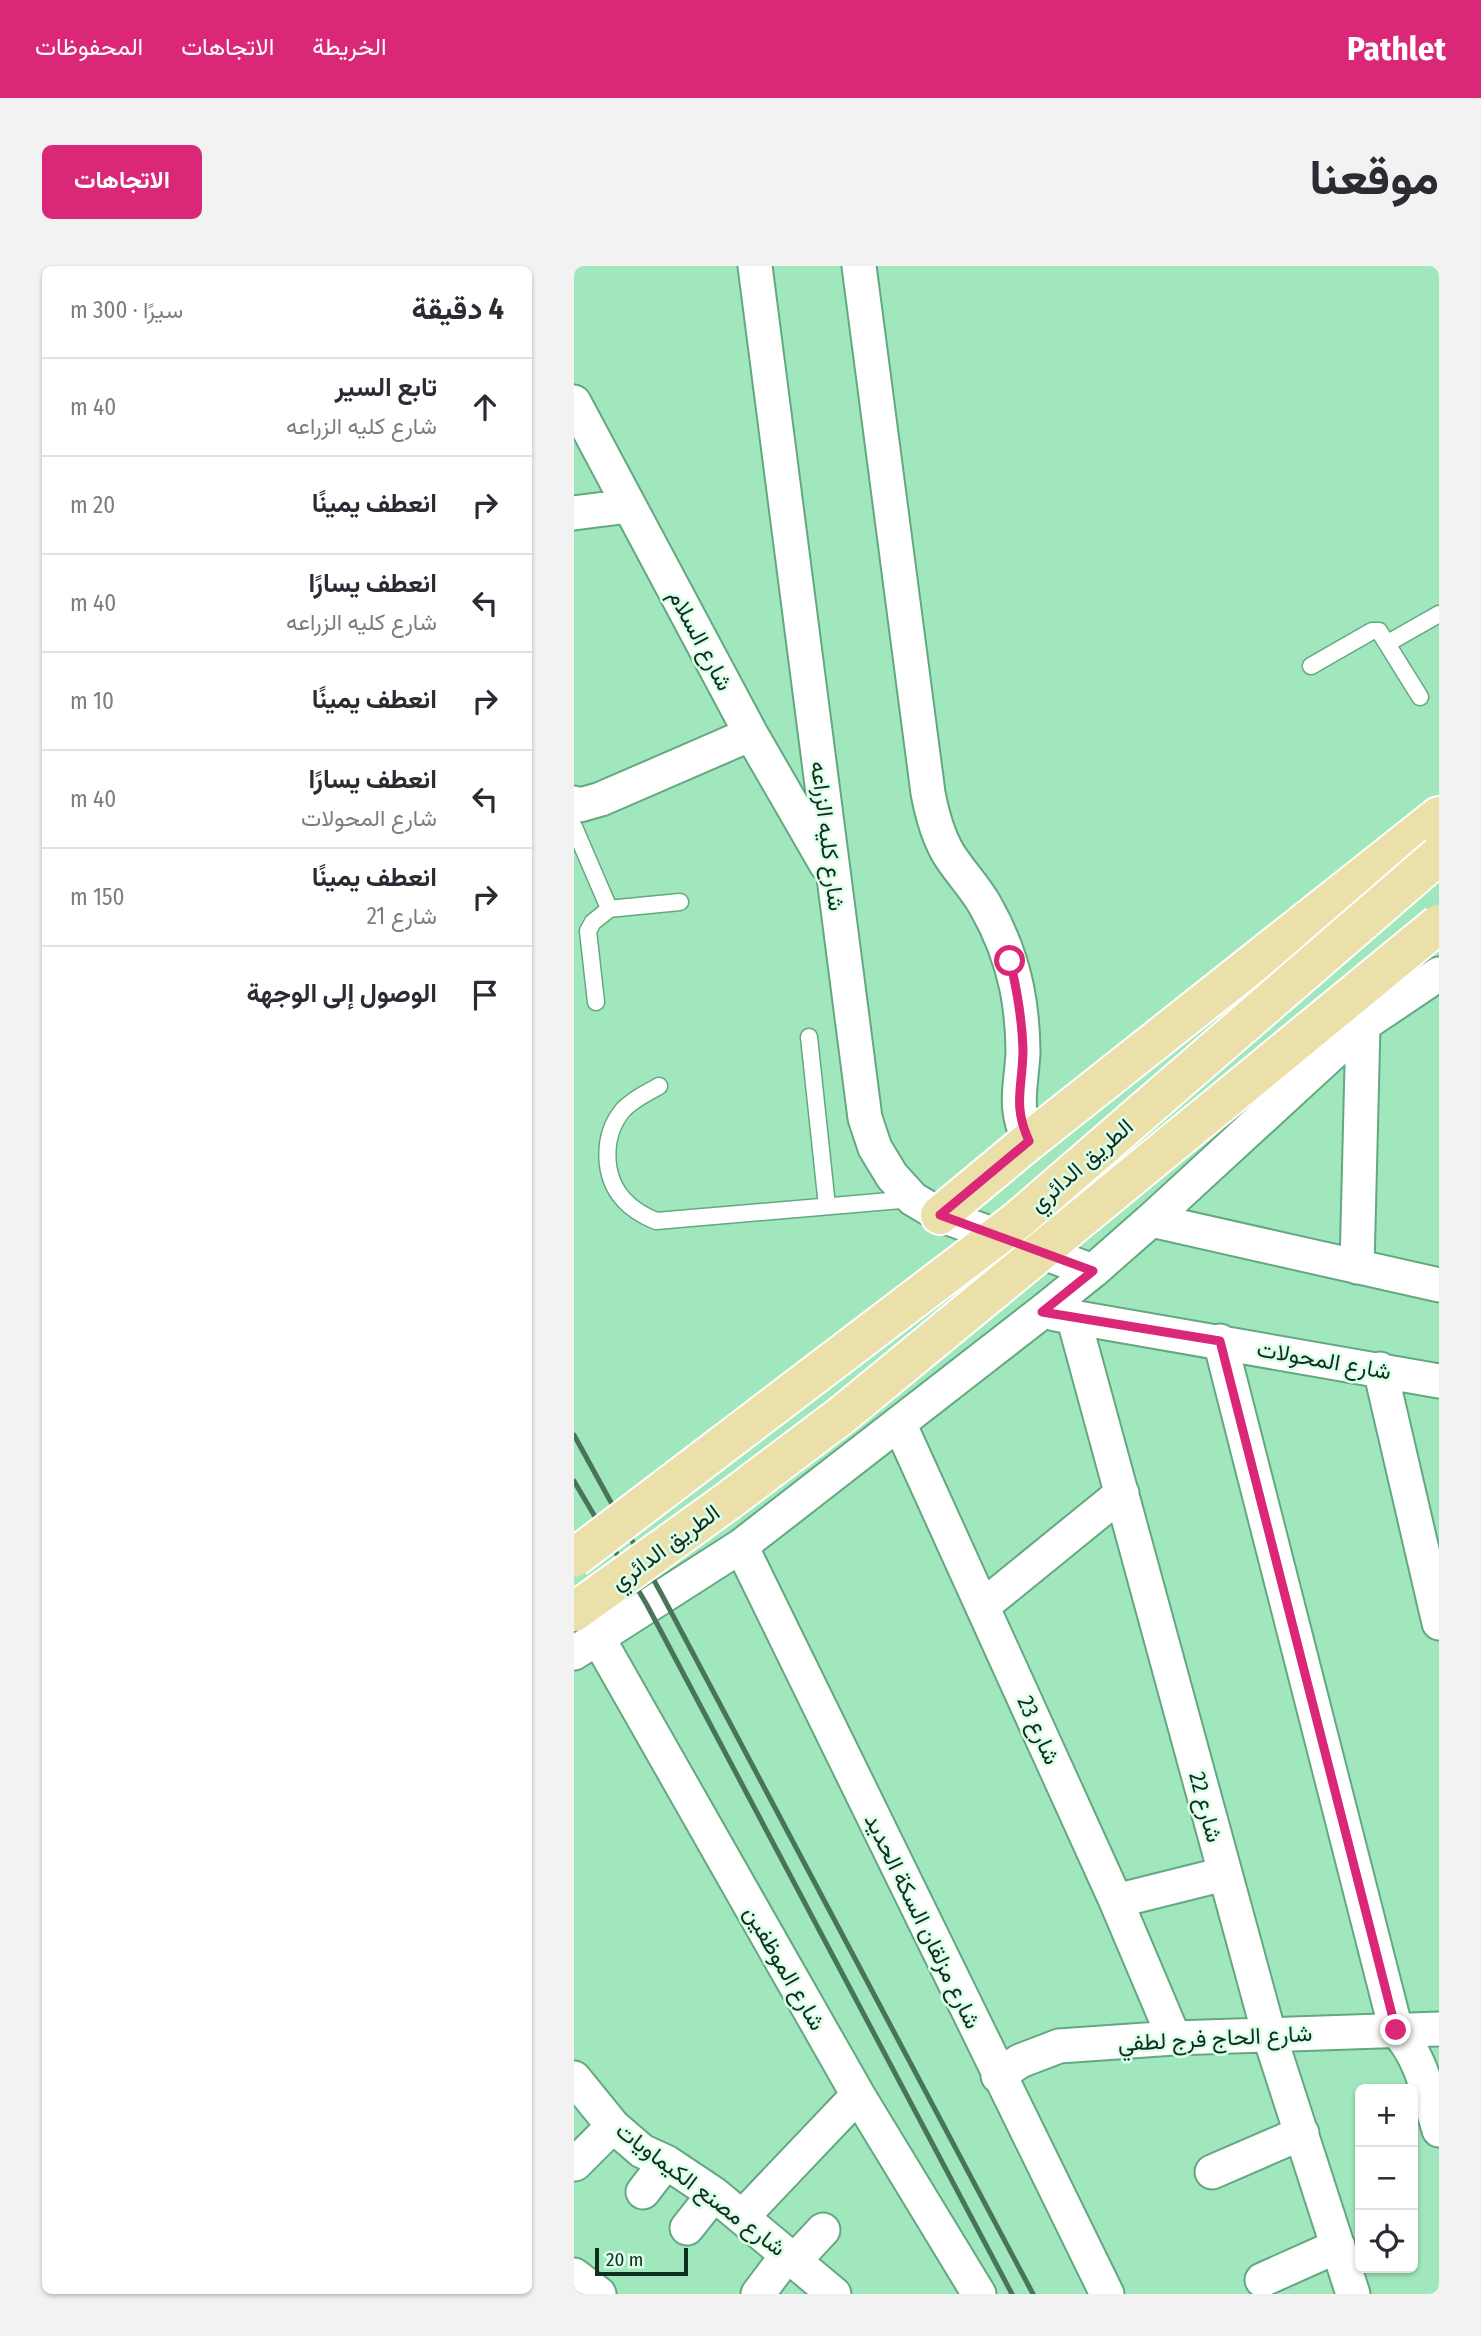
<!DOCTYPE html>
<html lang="ar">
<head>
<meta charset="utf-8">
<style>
  :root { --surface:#fff; --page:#f2f2f3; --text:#2b2b33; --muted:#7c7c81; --line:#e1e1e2; --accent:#db2777 }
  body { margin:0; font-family:"Fira Sans Condensed",Vazirmatn,sans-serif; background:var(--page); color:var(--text); direction:rtl }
  .controls { position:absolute; right:21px; bottom:21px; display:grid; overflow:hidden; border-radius:10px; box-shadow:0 2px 5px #0004 }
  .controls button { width:63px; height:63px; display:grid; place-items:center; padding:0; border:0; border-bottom:2px solid var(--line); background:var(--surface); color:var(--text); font:35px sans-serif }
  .scale { position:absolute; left:21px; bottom:18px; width:93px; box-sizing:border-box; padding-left:7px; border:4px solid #112f1f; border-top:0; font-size:19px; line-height:24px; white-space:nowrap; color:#112f1f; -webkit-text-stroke:5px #dcffe9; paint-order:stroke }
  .stop { position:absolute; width:21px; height:21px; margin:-16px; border:5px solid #db2777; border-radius:50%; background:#fff }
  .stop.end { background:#db2777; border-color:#fff; box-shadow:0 2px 7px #0008 }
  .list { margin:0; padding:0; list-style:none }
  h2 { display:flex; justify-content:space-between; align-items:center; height:91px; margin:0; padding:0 28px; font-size:30px }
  h2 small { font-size:23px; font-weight:400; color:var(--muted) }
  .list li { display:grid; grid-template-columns:46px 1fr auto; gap:21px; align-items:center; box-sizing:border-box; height:98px; padding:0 28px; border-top:2px solid var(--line) }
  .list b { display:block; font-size:26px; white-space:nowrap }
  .list p { margin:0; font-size:23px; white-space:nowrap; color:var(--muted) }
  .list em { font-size:23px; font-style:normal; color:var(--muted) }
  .icon { flex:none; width:38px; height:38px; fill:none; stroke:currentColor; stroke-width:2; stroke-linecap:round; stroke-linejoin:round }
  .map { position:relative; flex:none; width:865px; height:2028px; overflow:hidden; direction:ltr; border-radius:10px }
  header { display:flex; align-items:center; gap:42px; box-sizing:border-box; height:98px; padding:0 35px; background:var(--accent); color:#fff }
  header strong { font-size:33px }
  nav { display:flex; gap:38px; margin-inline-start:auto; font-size:24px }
  .intro { display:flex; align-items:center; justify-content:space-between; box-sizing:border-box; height:168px; padding:0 42px }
  h1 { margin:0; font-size:49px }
  .button { padding:18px 32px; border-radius:10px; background:var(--accent); color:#fff; font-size:24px; font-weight:700 }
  main { display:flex; gap:42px; padding:0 42px }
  aside { flex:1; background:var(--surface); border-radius:10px; box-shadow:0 2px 5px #0004 }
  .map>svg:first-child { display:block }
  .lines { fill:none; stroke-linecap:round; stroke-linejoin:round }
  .service-casing { stroke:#63a881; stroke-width:19 }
  .minor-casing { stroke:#63a881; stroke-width:37 }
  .primary-casing { stroke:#fff; stroke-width:42 }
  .service { stroke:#fff; stroke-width:16 }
  .minor { stroke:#fff; stroke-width:33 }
  .primary { stroke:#ebe0aa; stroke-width:38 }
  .rail { stroke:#47745a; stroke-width:5 }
  .primary-bridge-casing { stroke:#fff; stroke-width:42; stroke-linecap:butt }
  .primary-bridge { stroke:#ebe0aa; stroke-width:38 }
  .route { stroke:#db2777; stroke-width:9 }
  .labels { text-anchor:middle; stroke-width:5; stroke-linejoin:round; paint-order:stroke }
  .street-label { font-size:23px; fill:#112f1f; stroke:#dcffe9 }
</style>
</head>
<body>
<header>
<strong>Pathlet</strong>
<nav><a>الخريطة</a><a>الاتجاهات</a><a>المحفوظات</a></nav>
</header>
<div class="intro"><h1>موقعنا</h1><a class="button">الاتجاهات</a></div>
<main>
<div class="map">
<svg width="865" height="2028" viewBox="0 0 865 2028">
  <rect width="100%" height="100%" fill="#a0e7bd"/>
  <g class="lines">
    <defs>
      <path id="service" d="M814 377 865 348
        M737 400 798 365H805L846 431
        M0 561 34 640 33 645 19 656 14 665 22 736
        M34 643 106 636
        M235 771 253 940
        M85 820C73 827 59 833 49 844 28 869 28 910 50 934 59 944 70 950 82 955L339 933"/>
      <path id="minor" d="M181 0 291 852 301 882 318 910 339 933 366 949 519 1005
        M285 0 354 527C358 548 363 568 374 587 385 605 400 620 411 639 426 665 437 694 443 723 447 744 449 766 449 787 447 823 439 840 455 875
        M0 136 177 468 252 598
        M0 247 55 240
        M0 537 6 539 27 533 177 468
        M577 954 865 1019
        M783 1001 789 759
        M481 1048 865 1115
        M499 1050 695 1768 779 2028
        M646 1075 822 1764C848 1791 854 1829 865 1864
        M806 1103 865 1357
        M325 1157 542 1635 600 1772
        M167 1280 533 2028
        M409 1340 548 1227
        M24 1372 284 1829 405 2028
        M0 1387 167 1280 468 1046 519 1005 577 954 789 759 865 708
        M542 1635 650 1608
        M424 1810 446 1795 485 1780 600 1772 865 1763
        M0 1812 39 1860 68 1885 92 1896 140 1928 260 2028
        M1 1898 39 1860
        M638 1906 728 1867
        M69 1926 92 1896
        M169 1950 284 1829
        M113 1962 140 1928
        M221 1994 249 1964
        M0 2009 25 2028
        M688 2014 764 1980
        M184 2028 214 1988"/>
      <path id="primary" d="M366 949 455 875 865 550"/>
    </defs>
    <use href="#service" class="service-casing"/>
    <use href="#minor" class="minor-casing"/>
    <use href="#primary" class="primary-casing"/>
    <use href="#service" class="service"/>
    <use href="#minor" class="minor"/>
    <use href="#primary" class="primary"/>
    <path class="rail" d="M0 1169 88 1329 459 2028
      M0 1215 73 1339 438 2028"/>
    <defs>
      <path id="primary-bridge" d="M0 1292 444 954 865 589
        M0 1346 154 1235 268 1149 865 658"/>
    </defs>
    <use href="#primary-bridge" class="primary-bridge-casing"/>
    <use href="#primary-bridge" class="primary-bridge"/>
  </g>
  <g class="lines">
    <path class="route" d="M436 695C443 724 448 753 449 783 449 821 438 838 455 875L366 949 519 1005 468 1046 646 1075 822 1764"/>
  </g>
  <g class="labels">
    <g class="street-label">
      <text transform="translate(127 374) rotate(62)" y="8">شارع السلام</text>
      <text transform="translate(254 570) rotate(83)" y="8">شارع كليه الزراعه</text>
      <text transform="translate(507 899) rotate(-41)" y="8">الطريق الدائري</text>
      <text transform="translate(750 1094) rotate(10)" y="8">شارع المحولات</text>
      <text transform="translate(91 1281) rotate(-36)" y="8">الطريق الدائري</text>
      <text transform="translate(465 1464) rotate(66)" y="8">شارع 23</text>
      <text transform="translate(632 1541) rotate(75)" y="8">شارع 22</text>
      <text transform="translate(349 1655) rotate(64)" y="8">شارع مزلقان السكة الحديد</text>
      <text transform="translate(211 1702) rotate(60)" y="8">شارع الموظفين</text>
      <text transform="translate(641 1772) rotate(-3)" y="8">شارع الحاج فرج لطفي</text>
      <text transform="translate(127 1923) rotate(37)" y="8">شارع مصنع الكيماويات</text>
    </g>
  </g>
</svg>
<div class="controls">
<button>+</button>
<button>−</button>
<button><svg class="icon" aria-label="locate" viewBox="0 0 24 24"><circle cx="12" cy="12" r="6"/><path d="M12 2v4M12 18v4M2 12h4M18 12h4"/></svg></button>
</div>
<div class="scale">20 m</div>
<div class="stop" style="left:436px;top:695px"></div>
<div class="stop end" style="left:822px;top:1764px"></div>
</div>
<aside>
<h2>4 دقيقة<small>سيرًا · 300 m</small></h2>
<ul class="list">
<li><svg class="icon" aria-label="ahead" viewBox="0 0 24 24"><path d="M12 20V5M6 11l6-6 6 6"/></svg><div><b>تابع السير</b><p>شارع كليه الزراعه</p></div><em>40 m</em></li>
<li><svg class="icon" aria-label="right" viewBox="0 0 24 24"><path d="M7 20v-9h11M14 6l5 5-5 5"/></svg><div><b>انعطف يمينًا</b></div><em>20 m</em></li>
<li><svg class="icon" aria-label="left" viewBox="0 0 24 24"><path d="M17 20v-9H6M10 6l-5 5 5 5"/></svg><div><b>انعطف يسارًا</b><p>شارع كليه الزراعه</p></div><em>40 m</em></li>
<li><svg class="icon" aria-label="right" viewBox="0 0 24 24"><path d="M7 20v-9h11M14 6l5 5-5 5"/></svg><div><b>انعطف يمينًا</b></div><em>10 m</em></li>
<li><svg class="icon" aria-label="left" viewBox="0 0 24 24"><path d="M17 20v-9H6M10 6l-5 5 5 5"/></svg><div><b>انعطف يسارًا</b><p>شارع المحولات</p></div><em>40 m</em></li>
<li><svg class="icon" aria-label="right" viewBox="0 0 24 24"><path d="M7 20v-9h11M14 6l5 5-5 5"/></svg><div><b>انعطف يمينًا</b><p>شارع 21</p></div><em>150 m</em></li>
<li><svg class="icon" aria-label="arrive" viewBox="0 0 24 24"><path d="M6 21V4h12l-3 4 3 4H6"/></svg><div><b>الوصول إلى الوجهة</b></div></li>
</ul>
</aside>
</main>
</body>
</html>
